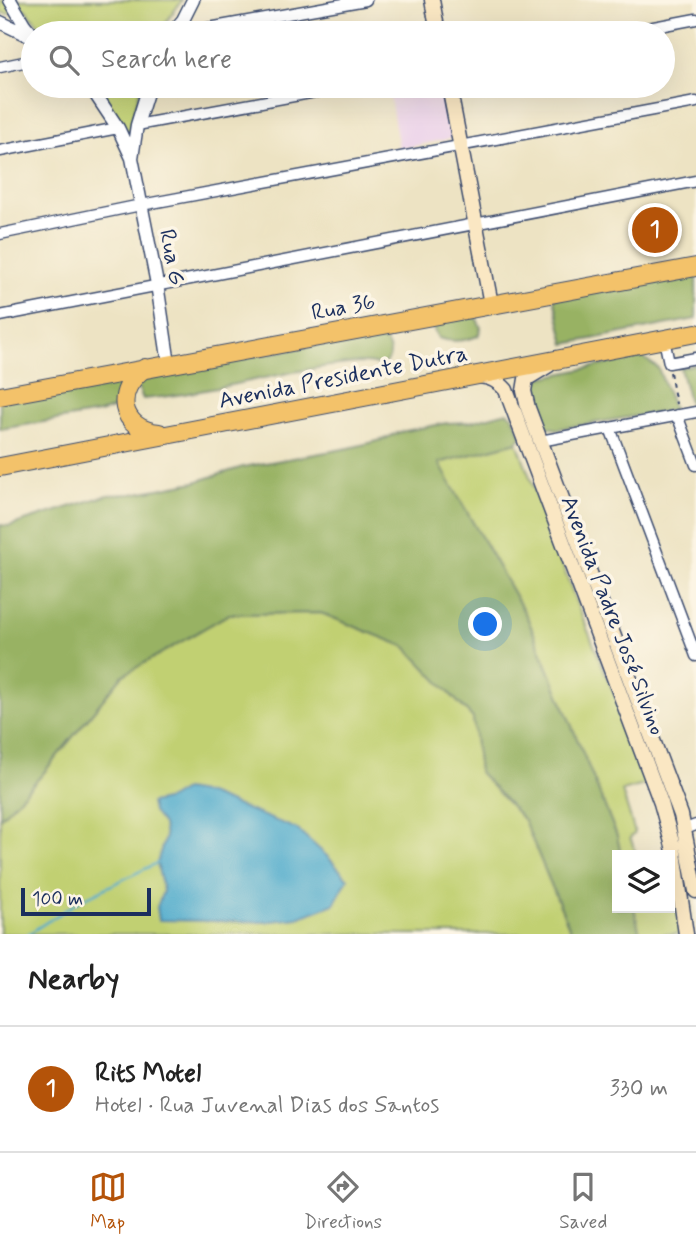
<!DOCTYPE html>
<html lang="en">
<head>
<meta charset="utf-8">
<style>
  :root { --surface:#fff; --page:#f2f2f2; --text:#222; --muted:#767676; --line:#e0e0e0; --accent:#b45309 }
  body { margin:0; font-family:Mynerve,sans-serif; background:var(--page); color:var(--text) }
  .controls { position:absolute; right:21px; bottom:21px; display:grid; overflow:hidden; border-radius:0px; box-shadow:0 7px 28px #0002 }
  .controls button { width:63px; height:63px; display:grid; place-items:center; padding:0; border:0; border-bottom:2px solid var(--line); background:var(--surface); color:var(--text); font:35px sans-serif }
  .scale { position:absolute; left:21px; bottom:18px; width:130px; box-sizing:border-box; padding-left:7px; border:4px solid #1b2f5e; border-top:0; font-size:19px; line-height:24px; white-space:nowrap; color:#1b2f5e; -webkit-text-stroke:5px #fcf5e5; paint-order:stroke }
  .you { position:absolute; left:486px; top:625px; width:24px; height:24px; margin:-18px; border:5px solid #fff; border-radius:50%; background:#1a73e8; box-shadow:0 0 0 10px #1a73e833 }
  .badge { display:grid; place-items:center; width:46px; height:46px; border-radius:50%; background:var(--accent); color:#fff; font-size:23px; font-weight:700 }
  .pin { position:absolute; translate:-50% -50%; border:4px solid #fff; box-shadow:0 2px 7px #0006 }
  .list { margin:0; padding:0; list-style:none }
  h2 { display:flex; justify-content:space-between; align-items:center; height:91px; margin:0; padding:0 28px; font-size:30px }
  h2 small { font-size:23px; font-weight:400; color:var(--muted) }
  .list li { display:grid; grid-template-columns:46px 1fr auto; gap:21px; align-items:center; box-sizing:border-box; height:126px; padding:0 28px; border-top:2px solid var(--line) }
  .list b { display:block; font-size:26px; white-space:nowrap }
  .list p { margin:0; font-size:23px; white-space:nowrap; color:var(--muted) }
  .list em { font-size:23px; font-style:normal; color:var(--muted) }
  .icon { flex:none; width:38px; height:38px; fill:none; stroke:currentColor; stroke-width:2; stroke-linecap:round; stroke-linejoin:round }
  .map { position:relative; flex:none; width:696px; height:934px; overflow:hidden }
  .search { position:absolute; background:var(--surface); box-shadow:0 7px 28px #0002; left:21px; right:21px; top:21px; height:77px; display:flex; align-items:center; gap:18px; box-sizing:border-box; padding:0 24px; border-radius:38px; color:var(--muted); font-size:26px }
  .sheet { height:217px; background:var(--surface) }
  nav { display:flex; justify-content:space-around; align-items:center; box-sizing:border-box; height:98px; border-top:2px solid var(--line); background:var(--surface); font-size:19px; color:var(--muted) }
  nav a { display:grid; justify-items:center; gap:4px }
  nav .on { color:var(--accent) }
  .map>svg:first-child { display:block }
  .built { fill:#ebd1eb }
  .green { fill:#c1d072; stroke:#6e8068; stroke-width:2 }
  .forest { fill:#98b264; stroke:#5a7061; stroke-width:2 }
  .water { fill:#4daacc; stroke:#346c95; stroke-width:2 }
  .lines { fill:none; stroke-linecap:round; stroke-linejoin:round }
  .stream { stroke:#4daacc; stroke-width:2.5 }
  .minor-casing { stroke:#3a4a6d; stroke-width:13 }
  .tertiary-casing { stroke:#3a4a6d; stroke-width:15 }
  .secondary-casing { stroke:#3a4a6d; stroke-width:17 }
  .trunk-casing { stroke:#3a4a6d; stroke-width:20 }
  .path { stroke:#3a4a6d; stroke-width:2; stroke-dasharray:5 5; stroke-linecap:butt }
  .minor { stroke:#fff; stroke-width:10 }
  .tertiary { stroke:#fff; stroke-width:12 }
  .secondary { stroke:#fae7c3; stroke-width:14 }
  .trunk { stroke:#f3c26a; stroke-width:18 }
  .labels { text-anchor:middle; stroke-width:7; stroke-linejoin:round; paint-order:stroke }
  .street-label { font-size:23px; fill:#1b2f5e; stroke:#fcf5e5 }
</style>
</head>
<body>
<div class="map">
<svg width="696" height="934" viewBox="0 0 696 934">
  <rect width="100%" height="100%" fill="#fcf5e5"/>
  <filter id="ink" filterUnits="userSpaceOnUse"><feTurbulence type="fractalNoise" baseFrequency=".0143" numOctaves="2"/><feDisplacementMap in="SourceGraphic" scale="14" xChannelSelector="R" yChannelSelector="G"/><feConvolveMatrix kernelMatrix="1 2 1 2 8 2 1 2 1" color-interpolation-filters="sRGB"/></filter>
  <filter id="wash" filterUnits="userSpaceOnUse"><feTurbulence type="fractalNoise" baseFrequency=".00686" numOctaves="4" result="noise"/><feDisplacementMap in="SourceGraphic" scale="28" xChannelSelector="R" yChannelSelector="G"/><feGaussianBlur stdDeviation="1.57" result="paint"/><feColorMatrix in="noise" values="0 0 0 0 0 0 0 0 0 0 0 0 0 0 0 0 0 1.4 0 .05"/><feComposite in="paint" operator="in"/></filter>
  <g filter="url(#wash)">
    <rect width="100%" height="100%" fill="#ede3c3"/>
    <path class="built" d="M388 86H443L453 138 399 149Z"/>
    <path class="green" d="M0 0H182L164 25 151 33H46L25 9 7 14 0 12Z
      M99 86H141L128 135Z
      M517 442 576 602 651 783 622 791 635 833 630 838 637 855H621L617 836 527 617 438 462Z
      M321 613 406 647 473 718 479 772 524 820 572 934H0V818L41 776 122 676 229 614Z
      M670 894 679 902 684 934H640L634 908H670Z"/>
    <path class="forest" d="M696 270V319L565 344 554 298Z
      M464 309 477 319 481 328 478 336C465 341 452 343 438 338L431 324Z
      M381 334C386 341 395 354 386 362 380 367 372 363 365 363 351 363 337 365 323 367 263 376 204 394 143 399L137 385 141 375Z
      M642 357 658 368 674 410 557 429 542 426 527 392 540 378Z
      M696 364V408L691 409 680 368Z
      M116 379 121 386 119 407 99 413 0 429V395Z
      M507 412 513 416 522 436 517 442 439 463 527 617 617 836 621 855H617V908H634L640 934H572L524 820 479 772 473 718 406 647 321 613 229 614 122 676 41 776 0 818V525L9 526 108 495 132 494 195 482 243 467 349 448 382 440 400 432 447 423 470 422Z"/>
    <path class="water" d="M184 790 208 794 297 829 328 857 348 879 334 904 298 918 263 922 159 920 157 907 163 891 157 863 165 837 163 825 153 812 151 803 169 799Z"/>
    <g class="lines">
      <path class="stream" d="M28 934 81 900 157 863"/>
    </g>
  </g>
  <g filter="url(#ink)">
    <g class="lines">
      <defs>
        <path id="minor" d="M181 33 366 0
          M622 33 696 19
          M0 67 33 60
          M137 125 348 86
          M0 151 118 128
          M0 234 141 205 696 102
          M0 316 696 181
          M664 339 669 363 696 358
          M677 415 696 465
          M610 428 696 656
          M540 441 696 412
          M685 829 696 825"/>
        <path id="tertiary" d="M10 0 24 24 33 35
          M0 22 31 37
          M172 33 183 20 193 0
          M90 86 118 128 132 158 157 284 169 364
          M132 158 137 125 149 86"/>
        <path id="secondary" d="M432 0 438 33
          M449 86 491 304
          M549 365 526 379 524 391 528 408 681 815 696 891
          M478 376C491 377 498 381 506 390L661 803 673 846 686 934"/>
        <path id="trunk" d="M145 368C113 390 119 429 159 433
          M0 396 696 267
          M0 467 696 333"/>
      </defs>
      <use href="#minor" class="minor-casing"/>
      <use href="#tertiary" class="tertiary-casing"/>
      <use href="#secondary" class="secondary-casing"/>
      <use href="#trunk" class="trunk-casing"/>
      <path class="path" d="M670 372 676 404"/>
      <use href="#minor" class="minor"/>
      <use href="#tertiary" class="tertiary"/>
      <use href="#secondary" class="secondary"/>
      <use href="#trunk" class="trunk"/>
    </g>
  </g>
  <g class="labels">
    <g class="street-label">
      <text transform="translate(173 257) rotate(79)" y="8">Rua G</text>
      <text transform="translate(343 306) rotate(-11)" y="8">Rua 36</text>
      <text transform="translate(343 376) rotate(-11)" y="8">Avenida Presidente Dutra</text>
      <text transform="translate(614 615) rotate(69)" y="8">Avenida Padre José Silvino</text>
    </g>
  </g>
</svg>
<div class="controls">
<button><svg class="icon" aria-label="layers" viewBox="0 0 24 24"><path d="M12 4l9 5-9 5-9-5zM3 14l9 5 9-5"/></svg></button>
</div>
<div class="scale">100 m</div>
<div class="you"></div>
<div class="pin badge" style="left:655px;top:230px">1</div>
<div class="search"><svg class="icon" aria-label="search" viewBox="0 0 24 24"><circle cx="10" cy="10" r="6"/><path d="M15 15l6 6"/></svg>Search here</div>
</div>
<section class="sheet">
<h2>Nearby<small></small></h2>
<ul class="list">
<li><span class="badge">1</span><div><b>Rits Motel</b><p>Hotel · Rua Juvenal Dias dos Santos</p></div><em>330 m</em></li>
</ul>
</section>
<nav>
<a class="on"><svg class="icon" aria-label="map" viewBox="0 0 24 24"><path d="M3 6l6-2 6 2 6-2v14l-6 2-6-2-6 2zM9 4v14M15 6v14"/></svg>Map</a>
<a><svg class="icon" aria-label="directions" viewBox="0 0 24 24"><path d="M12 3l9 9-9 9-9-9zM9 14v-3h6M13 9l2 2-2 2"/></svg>Directions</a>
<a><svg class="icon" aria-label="saved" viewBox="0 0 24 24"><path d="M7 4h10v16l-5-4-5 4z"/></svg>Saved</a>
</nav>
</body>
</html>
